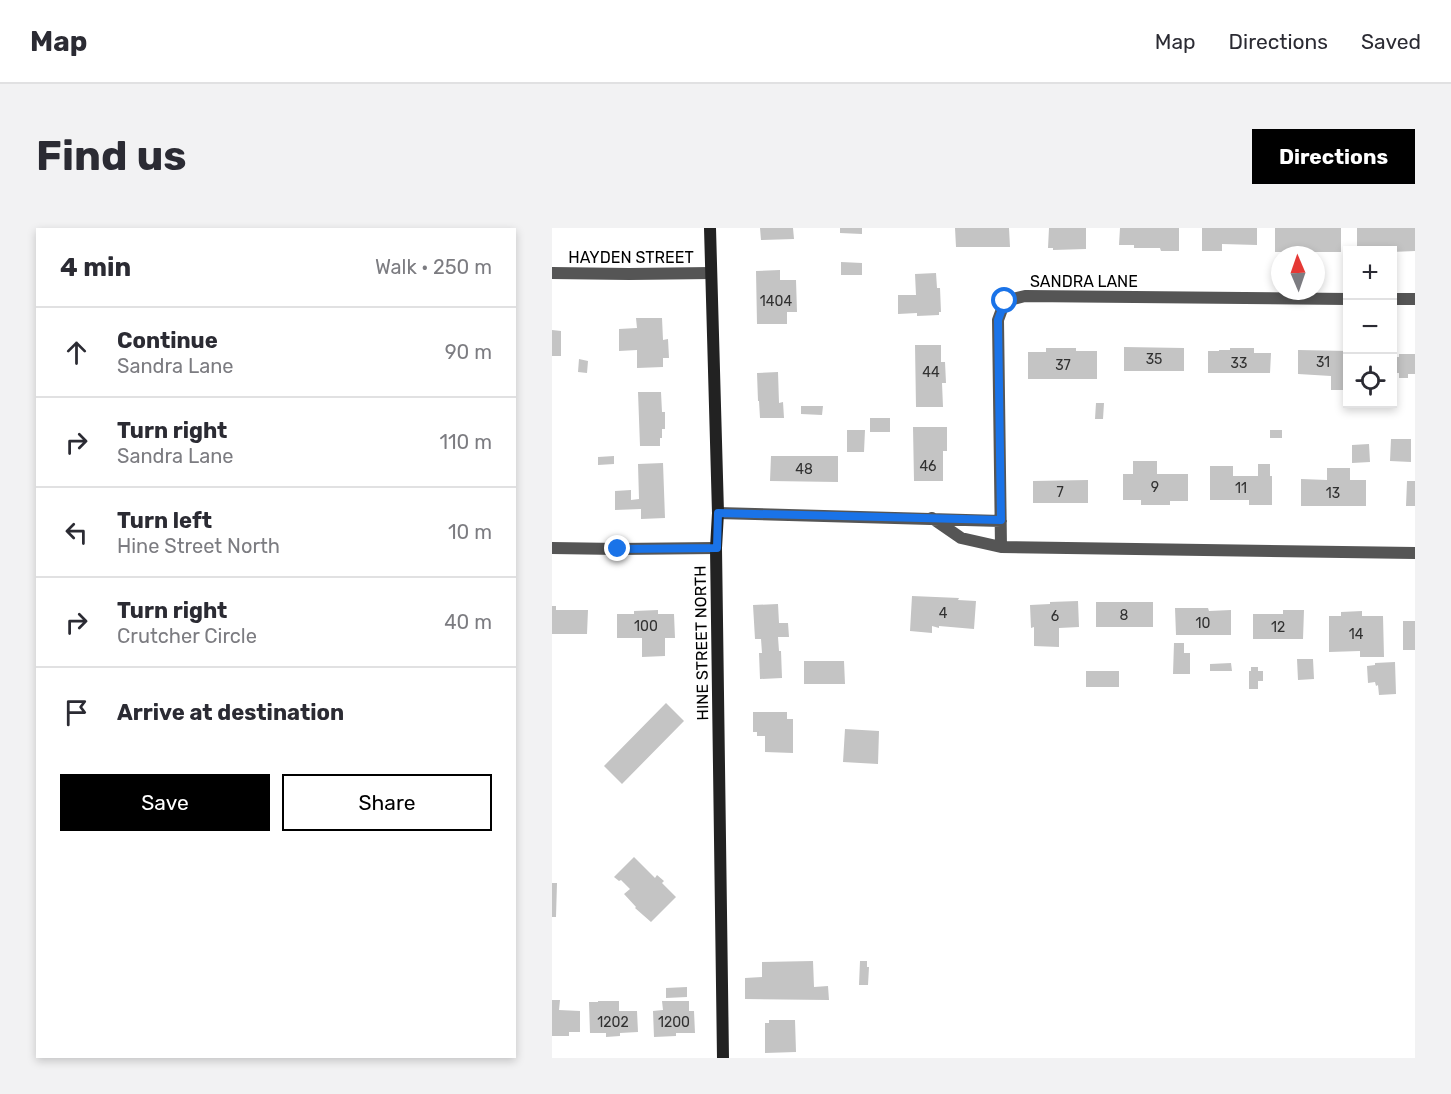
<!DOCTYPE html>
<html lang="en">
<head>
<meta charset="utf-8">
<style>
  :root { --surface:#fff; --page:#f2f2f3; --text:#2b2b33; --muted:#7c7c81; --line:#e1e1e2; --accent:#000 }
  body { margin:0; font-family:Rubik,sans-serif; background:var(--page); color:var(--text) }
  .controls { position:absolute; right:18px; top:18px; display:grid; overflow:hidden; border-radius:0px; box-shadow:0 3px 9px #0003 }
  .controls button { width:54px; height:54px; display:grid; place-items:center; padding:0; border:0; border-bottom:2px solid var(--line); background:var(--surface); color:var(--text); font:30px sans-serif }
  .compass { position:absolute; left:719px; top:18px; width:54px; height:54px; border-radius:50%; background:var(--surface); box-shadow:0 3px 9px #0003; rotate:358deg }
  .stop { position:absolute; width:18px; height:18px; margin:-14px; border:4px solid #1a73e8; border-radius:50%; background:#fff }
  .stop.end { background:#1a73e8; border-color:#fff; box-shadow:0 2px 6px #0008 }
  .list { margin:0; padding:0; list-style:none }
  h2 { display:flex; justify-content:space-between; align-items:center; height:78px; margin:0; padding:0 24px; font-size:26px }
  h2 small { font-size:20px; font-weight:400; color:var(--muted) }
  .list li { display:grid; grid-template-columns:39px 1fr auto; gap:18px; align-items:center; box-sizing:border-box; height:90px; padding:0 24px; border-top:2px solid var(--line) }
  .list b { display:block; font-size:22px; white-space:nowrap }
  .list p { margin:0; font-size:20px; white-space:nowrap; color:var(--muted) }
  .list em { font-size:20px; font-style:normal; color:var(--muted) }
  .actions { display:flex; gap:12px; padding:18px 24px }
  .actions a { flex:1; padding:14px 0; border:2px solid var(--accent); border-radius:0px; text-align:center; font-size:21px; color:var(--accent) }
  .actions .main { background:var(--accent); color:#fff }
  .icon { flex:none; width:33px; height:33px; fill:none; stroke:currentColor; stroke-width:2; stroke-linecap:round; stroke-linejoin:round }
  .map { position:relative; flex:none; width:863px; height:830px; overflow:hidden; border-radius:0px }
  header { display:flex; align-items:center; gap:36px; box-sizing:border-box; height:84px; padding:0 30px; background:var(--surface); border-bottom:2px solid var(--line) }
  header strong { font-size:28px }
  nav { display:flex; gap:33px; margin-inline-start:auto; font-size:21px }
  .intro { display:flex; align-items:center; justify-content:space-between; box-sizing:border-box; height:144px; padding:0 36px }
  h1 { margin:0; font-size:42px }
  .button { padding:15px 27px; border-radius:0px; background:var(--accent); color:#fff; font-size:21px; font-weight:700 }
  main { display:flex; gap:36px; padding:0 36px }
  aside { flex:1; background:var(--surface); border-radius:0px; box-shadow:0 3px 9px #0003 }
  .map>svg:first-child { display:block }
  .building { fill:#c4c4c4 }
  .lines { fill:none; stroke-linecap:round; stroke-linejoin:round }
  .street { stroke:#555; stroke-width:12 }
  .secondary { stroke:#222; stroke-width:12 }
  .route { stroke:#1a73e8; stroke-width:8 }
  .labels { text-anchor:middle; stroke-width:5; stroke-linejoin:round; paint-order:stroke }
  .number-label { font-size:14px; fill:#313131 }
  .street-label { font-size:16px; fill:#000; stroke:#fff }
</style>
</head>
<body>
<header>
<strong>Map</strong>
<nav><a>Map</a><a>Directions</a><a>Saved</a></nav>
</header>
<div class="intro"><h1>Find us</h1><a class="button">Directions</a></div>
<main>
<aside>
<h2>4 min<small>Walk · 250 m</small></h2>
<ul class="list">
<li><svg class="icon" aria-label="ahead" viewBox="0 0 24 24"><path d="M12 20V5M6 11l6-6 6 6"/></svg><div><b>Continue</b><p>Sandra Lane</p></div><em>90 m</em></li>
<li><svg class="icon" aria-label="right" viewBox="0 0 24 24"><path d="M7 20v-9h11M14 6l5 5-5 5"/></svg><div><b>Turn right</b><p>Sandra Lane</p></div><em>110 m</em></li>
<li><svg class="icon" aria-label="left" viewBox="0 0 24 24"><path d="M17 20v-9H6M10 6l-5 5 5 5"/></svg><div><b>Turn left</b><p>Hine Street North</p></div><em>10 m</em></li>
<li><svg class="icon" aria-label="right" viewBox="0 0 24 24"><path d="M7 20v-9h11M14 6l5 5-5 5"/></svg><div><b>Turn right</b><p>Crutcher Circle</p></div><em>40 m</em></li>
<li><svg class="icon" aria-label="arrive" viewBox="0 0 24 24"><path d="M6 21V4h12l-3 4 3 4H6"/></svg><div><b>Arrive at destination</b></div></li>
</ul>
<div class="actions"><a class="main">Save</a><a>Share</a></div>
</aside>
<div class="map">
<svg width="863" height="830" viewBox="0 0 863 830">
  <rect width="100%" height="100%" fill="#fff"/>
  <path class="building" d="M208 0H241L242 11 209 12Z
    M288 0H310V6L288 5Z
    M403 0H457L458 19H404Z
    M497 0H534V21L501 22V20H496Z
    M568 0H627V23H609L608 20H582V17H567Z
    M650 0H705V17L670 16V23H650Z
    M723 0H789V24H723Z
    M805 0H863V23L840 24V22L805 21Z
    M289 34 310 35V47H289Z
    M228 42V52H244L245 84H235V96H205L204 43Z
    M384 45 385 60H388L389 84H387V87L365 88V85L346 86V67H364L363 46Z
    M84 90H110L111 112 116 111 117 130H111V139L85 140V122L67 123V101L85 100Z
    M0 102 9 103V128H0Z
    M363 117H389V134H393L394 155H390L391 179H364Z
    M572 119 632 120V143H572Z
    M494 120H524V123H545V151H476V124H494Z
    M678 120H702V125H719L718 145H656V123H667V122H678Z
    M746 122 796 123V162H779V148L746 146Z
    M847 126H863V146H856V150H847V145H840V129H847Z
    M27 131 36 133 35 145 26 144Z
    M226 144 227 175 231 174 232 190H208L207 173H206L205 145Z
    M86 164H109L110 184H113V201H110V210H108V218H88Z
    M544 175H552L551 191H543Z
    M249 178H271L270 187 249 186Z
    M318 190H338V204H318Z
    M361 199H395V223H391V253H362Z
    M295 202H313L312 224H295Z
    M718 202H730V210H718Z
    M839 211H859V234L838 233Z
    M817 216 818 234 800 235V217Z
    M62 228V236L46 237V229Z
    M219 228H286V254L218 253Z
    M581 233H605V246H636V273H618V277H589V272H571V246H581Z
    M111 235 113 290 89 291V281L63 282V263L79 262V272L87 271 86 236Z
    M706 236H718V248H720V277H697V272H658V238H681V248H706Z
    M775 240H798V252H814V278H749V251L775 252Z
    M536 252V275H481V253Z
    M855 253H863V278H854Z
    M360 368 407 370 406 372 424 373 422 401 387 398V400L380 398V405L358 403Z
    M526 373 527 399 507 400V419L482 418V399L479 400 478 377 498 376V374Z
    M544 374H601V399H544Z
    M226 376 227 395H236L237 409H226L227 423H229L230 450 208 451 207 425H210L209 411H203L201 377Z
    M0 378H4V382H36L35 406H0Z
    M623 380H656L657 383 679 382V407H624Z
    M106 382V386H122L123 410H113V428L90 429V410H65V386H82V383Z
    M731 382H752L751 411H701V386H731Z
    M810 383V388H831L832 429H808V423L777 424V388H789V384Z
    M851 393H863V422H851Z
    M622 415H632V425H638V446H621Z
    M745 431H761L762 451 746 452Z
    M252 433H292L293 456H252Z
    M843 434 844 466 827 467 826 457 824 458 823 454 816 455 815 438 823 437V435Z
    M679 435 680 443H658V436Z
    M699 439H706V443H711V453H706V461H697V443H699Z
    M534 443H567V459H534Z
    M114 475 132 493 70 556 52 538Z
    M201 484H235V491H241V525L213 524V508H205V504H201Z
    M293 501 327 503 326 536 291 534Z
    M82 629 103 650 105 647 112 653 110 655 124 669 99 694 83 680 84 679 72 666 78 661 69 652 67 653 62 649Z
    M0 655H5L4 689H0Z
    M261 733 262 759 276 758 277 772 193 771V750L210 749V734Z
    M308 733H315V739H317L316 757H307Z
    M135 759V769L114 770V760Z
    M0 772H8L7 782 28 783V804H17V808H0Z
    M46 773H67V783H85L86 804 68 805V808L54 809V805H38L37 774H46Z
    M110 773H137V783H142L143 805H124V808L102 809 101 783 111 782Z
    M217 792H243L244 824 213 825V795H217Z"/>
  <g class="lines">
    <path class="street" d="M0 45 77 46 159 45
      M840 71H863
      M166 285 449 293
      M380 290 409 310 449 319 863 325
      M449 319 446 92 453 73 473 68 796 71
      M0 320 66 321 164 320"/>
    <path class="secondary" d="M158 0 166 285 164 320 171 830"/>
  </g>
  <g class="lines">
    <path class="route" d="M66 321 165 320 166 285 449 292 446 92 453 73"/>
  </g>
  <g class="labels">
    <g class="number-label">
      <text x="224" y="78">1404</text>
      <text x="602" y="136">35</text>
      <text x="771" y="139">31</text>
      <text x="687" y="140">33</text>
      <text x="511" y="142">37</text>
      <text x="379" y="149">44</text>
      <text x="376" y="243">46</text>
      <text x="252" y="246">48</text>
      <text x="603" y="264">9</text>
      <text x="689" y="265">11</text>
      <text x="508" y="269">7</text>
      <text x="781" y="270">13</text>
      <text x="391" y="390">4</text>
      <text x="572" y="392">8</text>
      <text x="503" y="393">6</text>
      <text x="651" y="400">10</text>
      <text x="94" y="403">100</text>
      <text x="726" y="404">12</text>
      <text x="804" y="411">14</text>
      <text x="61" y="799">1202</text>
      <text x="122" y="799">1200</text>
    </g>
    <g class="street-label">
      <text x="79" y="35">HAYDEN STREET</text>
      <text x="532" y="59">SANDRA LANE</text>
      <text transform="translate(149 415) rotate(-91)" y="6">HINE STREET NORTH</text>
    </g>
  </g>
</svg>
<div class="controls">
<button>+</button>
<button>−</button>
<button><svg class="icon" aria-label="locate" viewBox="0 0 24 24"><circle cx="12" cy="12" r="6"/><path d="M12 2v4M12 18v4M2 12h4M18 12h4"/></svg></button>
</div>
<svg class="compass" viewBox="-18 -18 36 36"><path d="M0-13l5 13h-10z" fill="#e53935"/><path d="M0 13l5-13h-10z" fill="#7c7c81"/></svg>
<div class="stop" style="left:453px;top:73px"></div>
<div class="stop end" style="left:66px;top:321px"></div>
</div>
</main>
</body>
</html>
